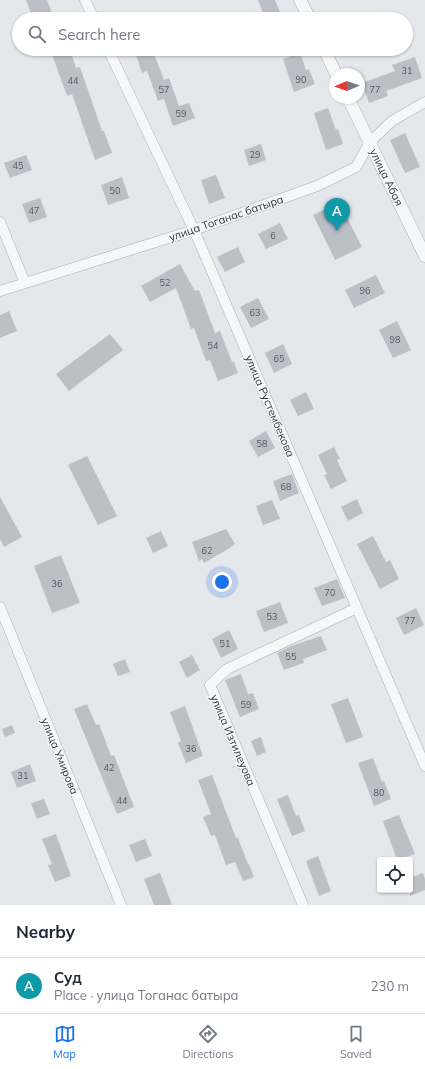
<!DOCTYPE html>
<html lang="en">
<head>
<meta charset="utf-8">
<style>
  :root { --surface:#fff; --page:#f2f2f3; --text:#1f2937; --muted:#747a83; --line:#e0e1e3; --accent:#1a73e8 }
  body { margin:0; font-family:Mulish,sans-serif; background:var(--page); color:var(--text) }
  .controls { position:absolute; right:12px; bottom:12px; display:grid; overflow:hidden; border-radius:4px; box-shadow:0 1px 3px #0004 }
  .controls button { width:36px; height:36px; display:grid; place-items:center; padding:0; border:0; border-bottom:1px solid var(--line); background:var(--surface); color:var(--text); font:20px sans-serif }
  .compass { position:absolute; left:329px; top:68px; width:36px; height:36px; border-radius:50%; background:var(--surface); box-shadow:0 1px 3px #0004; rotate:268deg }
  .you { position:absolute; left:222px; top:582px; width:14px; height:14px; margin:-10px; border:3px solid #fff; border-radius:50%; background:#1a73e8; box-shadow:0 0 0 6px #1a73e833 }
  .badge { display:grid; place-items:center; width:26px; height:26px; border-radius:50%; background:var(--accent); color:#fff; font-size:13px; font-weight:700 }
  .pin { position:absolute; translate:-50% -33px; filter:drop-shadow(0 1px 2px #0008) }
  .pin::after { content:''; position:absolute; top:21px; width:14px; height:12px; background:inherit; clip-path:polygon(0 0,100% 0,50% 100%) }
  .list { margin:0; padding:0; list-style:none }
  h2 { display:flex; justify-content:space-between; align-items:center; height:52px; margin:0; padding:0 16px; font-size:17px }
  h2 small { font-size:13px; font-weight:400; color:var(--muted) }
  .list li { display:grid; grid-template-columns:26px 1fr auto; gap:12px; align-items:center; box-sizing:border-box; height:56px; padding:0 16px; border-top:1px solid var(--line) }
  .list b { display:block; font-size:15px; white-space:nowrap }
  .list p { margin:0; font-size:13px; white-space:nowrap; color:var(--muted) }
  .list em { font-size:13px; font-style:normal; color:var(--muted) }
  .icon { flex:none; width:22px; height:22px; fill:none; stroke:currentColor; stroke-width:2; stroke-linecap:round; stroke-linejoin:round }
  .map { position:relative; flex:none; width:425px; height:905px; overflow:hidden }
  .search { position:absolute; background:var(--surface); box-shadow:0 1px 3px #0004; left:12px; right:12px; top:12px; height:44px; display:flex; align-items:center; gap:10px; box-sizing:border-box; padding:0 14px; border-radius:22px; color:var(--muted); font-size:15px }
  .sheet { height:108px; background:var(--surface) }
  nav { display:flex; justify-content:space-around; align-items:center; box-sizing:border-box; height:56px; border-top:1px solid var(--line); background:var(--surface); font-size:11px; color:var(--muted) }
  nav a { display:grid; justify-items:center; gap:2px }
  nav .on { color:var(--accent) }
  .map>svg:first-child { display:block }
  .building { fill:#bbc0c7 }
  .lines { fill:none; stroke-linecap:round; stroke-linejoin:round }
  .minor-casing { stroke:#a9aeb5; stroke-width:11 }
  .tertiary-casing { stroke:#a9aeb5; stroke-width:13 }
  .minor { stroke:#f6f7f9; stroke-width:10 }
  .tertiary { stroke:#f6f7f9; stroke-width:12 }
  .labels { text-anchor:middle; stroke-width:3; stroke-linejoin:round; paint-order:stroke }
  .number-label { font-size:9px; fill:#505863 }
  .street-label { font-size:11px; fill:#2d3542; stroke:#f4f6f8 }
</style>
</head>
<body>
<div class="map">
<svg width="425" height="905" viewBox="0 0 425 905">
  <rect width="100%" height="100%" fill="#e4e7eb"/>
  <path class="building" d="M26 0H47L54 19H33Z
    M258 0H275L283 19H265Z
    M50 49H70L76 68 80 67 102 131H104L112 153 95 160 72 94 67 96Z
    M134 49H152L164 80 169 78 179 106 189 103 195 118 173 126 164 99 158 101 147 71 142 73Z
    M300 52 306 70 309 69 315 84 294 92 283 59Z
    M415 57 422 78 386 91 388 96 369 103 362 83 395 71 392 65Z
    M328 108 336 130 338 129 343 144 326 150 314 113Z
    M405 133 420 167 405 173 390 140Z
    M261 144 266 160 249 166 244 150Z
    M26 155 32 170 10 178 4 163Z
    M216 175 225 198 209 204 201 180Z
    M122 177 129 198 108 205 101 185Z
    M40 198 47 217 29 223 22 204Z
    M339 202 362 247 335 260 313 215Z
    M280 223 288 239 266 249 258 234Z
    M238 247 245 262 225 272 217 257Z
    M180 264 195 291 199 290 215 333 220 331 232 362H234L238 373 218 381 210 360 206 361 194 328 191 329 176 288 150 302 141 286Z
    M376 275 385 293 354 308 345 290Z
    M258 298 269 319 251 328 240 307Z
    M9 311 17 331 0 338V315Z
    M397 321 411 350 393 358 379 330Z
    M110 334 123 350 69 391 56 374Z
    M283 344 292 364 274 373 265 353Z
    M306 392 314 409 298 416 290 400Z
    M266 431 275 448 258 457 249 441Z
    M334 447 340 459 337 460 347 481 331 489 324 475 327 474 318 455Z
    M87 456 117 516 98 525 68 465Z
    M292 474 299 493 280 501 273 481Z
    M0 497 22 537 4 547 0 539Z
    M357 499 363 513 348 521 341 507Z
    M272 500 280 519 263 525 256 506Z
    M226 529 235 544 230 548 204 563 202 559 199 561 192 542Z
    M161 531 168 546 153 553 146 538Z
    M373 536 386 562 390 560 399 579 380 589 357 544Z
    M61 555 80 603 52 613 34 566Z
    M337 579 345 598 322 606 314 588Z
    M280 602 288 623 264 632 256 611Z
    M416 608 424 625 404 635 396 618Z
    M229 630 238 649 221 658 212 639Z
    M321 636 327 650 303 659 304 663 284 670 277 653 291 646Z
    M192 655 200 670 187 678 179 662Z
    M125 659 130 672 118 676 113 664Z
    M241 674 248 694 253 693 259 709 240 717 225 680Z
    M348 698 363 737 346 743 331 704Z
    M87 704 96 725 99 724 111 756 114 755 134 807 117 814 74 709Z
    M185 706 203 756 186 763 178 743 181 741 170 712Z
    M12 725 15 733 5 737 2 729Z
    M261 737 266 752 257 756 251 741Z
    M373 758 382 782 384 781 391 799 374 806 358 763Z
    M30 764 36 781 17 788 11 772Z
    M212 775 236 838H238L248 864H249L254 877 243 881 235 862 226 865 215 835 211 836 203 817 211 814 198 780Z
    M288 795 296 816 299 815 305 831 292 836 277 799Z
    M44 799 50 814 37 819 31 803Z
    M399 815 415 854 397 860 383 821Z
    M56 834 71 876 55 882 48 865 52 864 42 839Z
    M145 839 152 856 136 862 129 845Z
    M318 856 331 891 319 896 306 861Z
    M160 873 172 905H154L144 879Z
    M423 873 425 879V890L410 896V878Z"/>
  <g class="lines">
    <defs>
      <path id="minor" d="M85 0 94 19
        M108 49 194 230 425 766
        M0 222 25 283
        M0 291 194 230 317 186 356 167 370 142 392 121 425 102
        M0 607 121 905
        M303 905 210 685 227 669 357 608"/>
      <g id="tertiary">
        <path d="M300 0 310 19"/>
        <path d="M324 49 336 74"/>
        <path id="s1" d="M348 98 425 256"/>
      </g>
    </defs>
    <use href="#minor" class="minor-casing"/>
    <use href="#tertiary" class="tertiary-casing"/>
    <use href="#minor" class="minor"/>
    <use href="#tertiary" class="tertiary"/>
  </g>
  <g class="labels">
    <g class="number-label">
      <text x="407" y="74">31</text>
      <text x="301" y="83">90</text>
      <text x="73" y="84">44</text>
      <text x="164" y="93">57</text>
      <text x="375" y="93">77</text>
      <text x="181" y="117">59</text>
      <text x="255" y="158">29</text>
      <text x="18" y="169">45</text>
      <text x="115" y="194">50</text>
      <text x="34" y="214">47</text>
      <text x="273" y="239">6</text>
      <text x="165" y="286">52</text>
      <text x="365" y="294">96</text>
      <text x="255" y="316">63</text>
      <text x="395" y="343">98</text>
      <text x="213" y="349">54</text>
      <text x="279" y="362">65</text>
      <text x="262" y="447">58</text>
      <text x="286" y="490">68</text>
      <text x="207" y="554">62</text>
      <text x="57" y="587">36</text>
      <text x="330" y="596">70</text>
      <text x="272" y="620">53</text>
      <text x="410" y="624">77</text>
      <text x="225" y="647">51</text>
      <text x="291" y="660">55</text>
      <text x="246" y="708">59</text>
      <text x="191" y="752">36</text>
      <text x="109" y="771">42</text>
      <text x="23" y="779">31</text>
      <text x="379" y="796">80</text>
      <text x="122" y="804">44</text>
    </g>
    <g class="street-label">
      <text dy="4" stroke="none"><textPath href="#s1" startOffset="88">улица Абая</textPath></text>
      <text transform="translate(226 218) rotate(-19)" y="4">улица Тоганас батыра</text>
      <text transform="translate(270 406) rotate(67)" y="4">улица Рустембекова</text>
      <text transform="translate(233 740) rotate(67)" y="4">улица Изтилеуова</text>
      <text transform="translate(60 756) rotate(68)" y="4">улица Умирова</text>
    </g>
  </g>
</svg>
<div class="controls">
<button><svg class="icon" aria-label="locate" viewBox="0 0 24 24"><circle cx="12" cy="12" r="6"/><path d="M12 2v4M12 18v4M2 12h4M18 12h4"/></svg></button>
</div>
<svg class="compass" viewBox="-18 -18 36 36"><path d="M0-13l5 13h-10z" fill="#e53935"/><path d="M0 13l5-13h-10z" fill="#747a83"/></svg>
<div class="you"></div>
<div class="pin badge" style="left:337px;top:231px;background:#0f9aa8">A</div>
<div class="search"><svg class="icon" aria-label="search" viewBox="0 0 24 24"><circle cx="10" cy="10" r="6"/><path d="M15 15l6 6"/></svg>Search here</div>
</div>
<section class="sheet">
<h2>Nearby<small></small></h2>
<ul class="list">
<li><span class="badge" style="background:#0f9aa8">A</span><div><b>Суд</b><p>Place · улица Тоганас батыра</p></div><em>230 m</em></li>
</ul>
</section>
<nav>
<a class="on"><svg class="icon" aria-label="map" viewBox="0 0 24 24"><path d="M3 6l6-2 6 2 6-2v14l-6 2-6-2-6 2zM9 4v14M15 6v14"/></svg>Map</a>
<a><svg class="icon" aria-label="directions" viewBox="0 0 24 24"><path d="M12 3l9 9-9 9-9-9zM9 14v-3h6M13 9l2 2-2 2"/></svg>Directions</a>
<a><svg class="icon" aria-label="saved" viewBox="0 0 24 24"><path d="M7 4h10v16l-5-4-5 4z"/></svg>Saved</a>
</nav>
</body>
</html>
